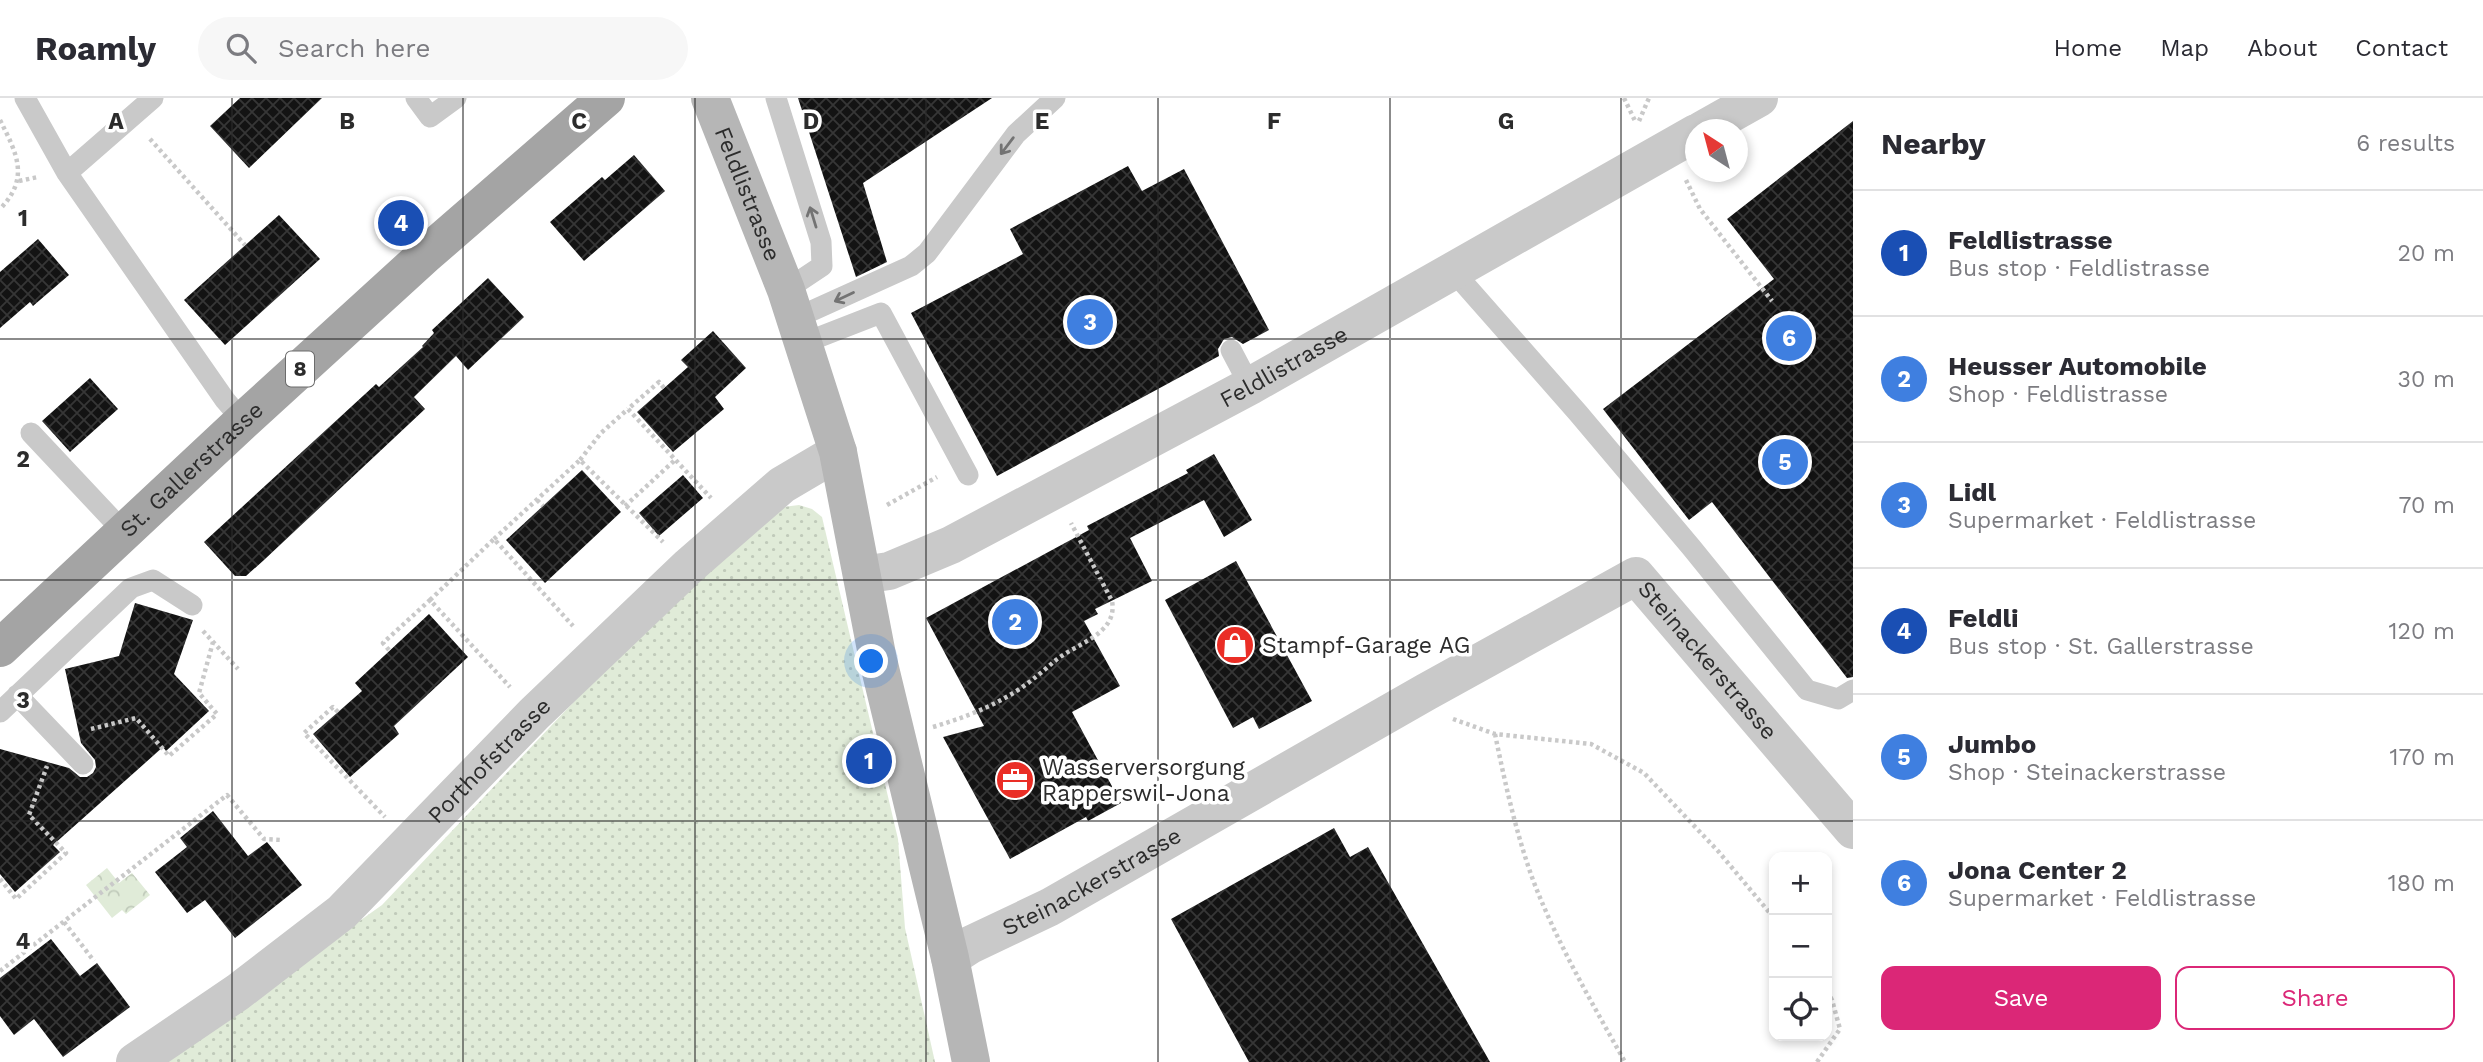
<!DOCTYPE html>
<html lang="en">
<head>
<meta charset="utf-8">
<style>
  :root { --surface:#fff; --page:#f7f7f7; --text:#2b2b33; --muted:#7c7c81; --line:#e1e1e2; --accent:#db2777 }
  body { margin:0; font-family:"Work Sans",sans-serif; background:var(--page); color:var(--text) }
  .controls { position:absolute; right:21px; bottom:21px; display:grid; overflow:hidden; border-radius:14px; box-shadow:0 4px 10px #0003 }
  .controls button { width:63px; height:63px; display:grid; place-items:center; padding:0; border:0; border-bottom:2px solid var(--line); background:var(--surface); color:var(--text); font:35px sans-serif }
  .compass { position:absolute; left:1685px; top:21px; width:63px; height:63px; border-radius:50%; background:var(--surface); box-shadow:0 4px 10px #0003; rotate:324deg }
  .you { position:absolute; left:872px; top:564px; width:24px; height:24px; margin:-18px; border:5px solid #fff; border-radius:50%; background:#1a73e8; box-shadow:0 0 0 10px #1a73e833 }
  .badge { display:grid; place-items:center; width:46px; height:46px; border-radius:50%; background:var(--accent); color:#fff; font-size:23px; font-weight:700 }
  .pin { position:absolute; translate:-50% -50%; border:4px solid #fff; box-shadow:0 2px 7px #0006 }
  .list { margin:0; padding:0; list-style:none }
  h2 { display:flex; justify-content:space-between; align-items:center; height:91px; margin:0; padding:0 28px; font-size:30px }
  h2 small { font-size:23px; font-weight:400; color:var(--muted) }
  .list li { display:grid; grid-template-columns:46px 1fr auto; gap:21px; align-items:center; box-sizing:border-box; height:126px; padding:0 28px; border-top:2px solid var(--line) }
  .list b { display:block; font-size:26px; white-space:nowrap }
  .list p { margin:0; font-size:23px; white-space:nowrap; color:var(--muted) }
  .list em { font-size:23px; font-style:normal; color:var(--muted) }
  .actions { display:flex; gap:14px; padding:21px 28px }
  .actions a { flex:1; padding:16px 0; border:2px solid var(--accent); border-radius:14px; text-align:center; font-size:24px; color:var(--accent) }
  .actions .main { background:var(--accent); color:#fff }
  .icon { flex:none; width:38px; height:38px; fill:none; stroke:currentColor; stroke-width:2; stroke-linecap:round; stroke-linejoin:round }
  .map { position:relative; flex:none; width:1853px; height:964px; overflow:hidden }
  header { display:flex; align-items:center; gap:42px; box-sizing:border-box; height:98px; padding:0 35px; background:var(--surface); border-bottom:2px solid var(--line) }
  header strong { font-size:33px }
  nav { display:flex; gap:38px; margin-inline-start:auto; font-size:24px }
  .search { width:490px; height:63px; background:var(--page); display:flex; align-items:center; gap:18px; box-sizing:border-box; padding:0 24px; border-radius:38px; color:var(--muted); font-size:26px }
  main { display:flex }
  aside { flex:1; background:var(--surface) }
  .map>svg:first-child { display:block }
  .grass { fill:url(#grass-dots) }
  .park { fill:url(#park-crowns) }
  .building { fill:url(#building-cross-hatch) }
  .lines { fill:none; stroke-linecap:round; stroke-linejoin:round }
  .path { stroke:#c9c9c9; stroke-width:4.5; stroke-dasharray:3.5 3.5; stroke-linecap:butt }
  .lane { stroke:#c9c9c9; stroke-width:21 }
  .street { stroke:#c9c9c9; stroke-width:38 }
  .secondary { stroke:#b6b6b6; stroke-width:38 }
  .primary { stroke:#a4a4a4; stroke-width:38 }
  .oneway { stroke:#737373 }
  .grid { fill:none; stroke:#2c2c2c; stroke-width:2; stroke-opacity:0.55 }
  .labels { text-anchor:middle; stroke-width:7; stroke-linejoin:round; paint-order:stroke }
  .shield { fill:#fff; stroke:#6b6b6b; stroke-width:2 }
  .shield-label { font-size:21px; font-weight:bold; fill:#2c2c2c }
  .street-label { font-size:23px; fill:#2c2c2c; stroke:#fff }
  .poi-label { font-size:23px; fill:#2c2c2c; stroke:#fff; text-anchor:start }
  .grid-label { font-size:23px; text-anchor:middle; font-weight:bold; fill:#2c2c2c; stroke:#fff; stroke-width:7; stroke-linejoin:round; paint-order:stroke }
</style>
</head>
<body>
<header>
<strong>Roamly</strong>
<div class="search"><svg class="icon" aria-label="search" viewBox="0 0 24 24"><circle cx="10" cy="10" r="6"/><path d="M15 15l6 6"/></svg>Search here</div>
<nav><a>Home</a><a>Map</a><a>About</a><a>Contact</a></nav>
</header>
<main>
<div class="map">
<svg width="1853" height="964" viewBox="0 0 1853 964">
  <defs>
    <pattern id="grass-dots" width="8" height="8" patternUnits="userSpaceOnUse" patternTransform="scale(1.75)"><rect width="8" height="8" fill="#e0ebd8"/><path d="M2 2h.1M6 6h.1" fill="none" stroke="#c0caba" stroke-width="1.8" stroke-linecap="round"/></pattern>
    <pattern id="park-crowns" width="20" height="18" patternUnits="userSpaceOnUse" patternTransform="scale(1.75)"><rect width="20" height="18" fill="#e0ebd8"/><path d="M2 6a3 3 0 1 1 6 0M12 15a3 3 0 1 1 6 0" fill="none" stroke="#c0caba"/></pattern>
    <pattern id="building-cross-hatch" width="8" height="8" patternUnits="userSpaceOnUse" patternTransform="scale(1.75)"><rect width="8" height="8" fill="#131313"/><path d="M0 0l8 8M0 8l8-8" fill="none" stroke="#363636"/></pattern>
  </defs>
  <rect width="100%" height="100%" fill="#fff"/>
  <path class="grass" d="M799 407 812 411 822 419 898 741 905 830 935 964H161L382 807 651 522 783 409Z"/>
  <path class="park" d="M107 770 119 785 132 775 150 797 126 816 122 812 112 820 86 787Z"/>
  <path class="building" d="M240 0H322L249 70 210 28Z
    M798 0H992L863 85 887 164 856 179Z
    M1853 23V579L1847 580 1712 404 1689 422 1603 311 1774 181 1727 121Z
    M634 57 665 93 584 163 550 124 602 79 605 82Z
    M1128 68 1142 93 1184 71 1269 232 1243 246 1232 239 1224 241 1218 251 1219 258 997 378 911 215 1023 156 1010 131Z
    M279 117 320 161 225 247 184 202Z
    M38 141 69 177 33 208 30 204 0 230V174Z
    M488 180 524 219 468 272 456 258 414 299 425 311 264 462 246 478H235L204 444 376 286 379 289 423 249 422 248 434 235 432 232Z
    M713 233 746 270 715 299 724 311 673 354 637 314 688 269 681 262Z
    M90 280 118 311 70 354 42 323Z
    M1214 356 1252 422 1224 439 1204 402 1130 440 1152 483 1095 511 1098 516 1084 523 1120 588 1072 614 1121 705 1088 723 1086 719 1010 761 943 639 984 628 926 520 1089 432 1087 428 1188 375 1186 372Z
    M582 372 621 414 545 485 506 442Z
    M683 377 703 400 659 438 639 415Z
    M1236 463 1312 603 1259 631 1253 619 1233 630 1165 502Z
    M135 505 193 522 174 576 209 613 166 653 163 649 53 747 60 754 15 794 0 776V651L69 670 80 679H87L93 675 96 669 95 662 81 645 65 571 119 558Z
    M429 516 468 559 394 628 399 636 350 679 313 636 362 593 355 585Z
    M213 713 248 758 267 744 302 787 235 840 205 802 187 815 155 774 187 749 180 740Z
    M1334 730 1350 759 1368 749 1490 964H1249L1171 821Z
    M51 841 80 878 97 865 130 909 63 959 34 921 14 937 0 918V880Z"/>
  <g class="lines">
    <path class="path" d="M1624 0 1636 25
      M0 22C17 56 30 80 0 111
      M1639 23 1649 0
      M150 41 245 147
      M1686 82 1700 111 1772 203
      M19 83 38 79
      M664 290 659 284 628 311 711 400
      M580 362 601 335 628 311
      M537 402 543 408
      M887 407 937 379
      M625 408 675 362
      M494 441 580 362 663 444
      M430 502 494 441 573 528
      M203 533 238 571
      M389 552 383 545 430 502 510 589
      M338 614 333 609 304 635 385 719
      M1453 621 1495 636 1591 646 1644 675 1718 753 1774 820
      M933 629C963 620 992 609 1018 592 1032 583 1044 572 1056 562 1077 545 1118 536 1112 503L1071 425
      M91 631 136 620 169 658 217 616 199 595 213 544
      M1495 636C1505 685 1516 735 1533 782 1557 845 1592 905 1625 964
      M0 781 16 801 66 755 29 717 47 668
      M64 824 94 863
      M0 873 227 697 264 741 282 742
      M1817 964 1840 931 1832 902 1827 893"/>
    <path class="lane" d="M25 0 67 75 225 302 243 323
      M416 0 430 19 456 0
      M776 0 821 144 822 168 786 192
      M67 75 153 0
      M1453 173 1578 315 1691 449 1807 592 1838 601 1853 592
      M796 220 911 168 927 155 1016 36 1055 0
      M804 245 881 215 968 377
      M1231 252 1250 288
      M31 335 124 434
      M17 597 83 666
      M0 614 131 490 153 482 192 507"/>
    <g class="street">
      <path d="M1702 32 1759 0"/>
      <path id="s1" d="M862 477 889 473 951 447 1250 288 1696 35"/>
      <path id="s2" d="M950 860 970 847 1050 809 1426 594 1636 478 1853 732"/>
      <path id="s3" d="M135 964 238 894 342 814 534 616 689 468 782 387 838 354"/>
    </g>
    <path class="secondary" id="s4" d="M710 0 786 192 838 354 878 562 950 860 971 964"/>
    <path class="primary" id="s5" d="M0 550 243 323 424 158 606 0"/>
  </g>
  <defs><path id="oneway-shaft" d="M-6 0H5M1.5-3L5.5 0L1.5 3" fill="none" stroke-width="1.6" stroke-linecap="round" stroke-linejoin="round" transform="scale(1.75)"/></defs>
  <g class="oneway">
    <use href="#oneway-shaft" transform="translate(1007 48) rotate(127)"/>
    <use href="#oneway-shaft" transform="translate(813 119) rotate(-107)"/>
    <use href="#oneway-shaft" transform="translate(844 199) rotate(155)"/>
  </g>
  <path class="grid" d="M232 0V964M463 0V964M695 0V964M926 0V964M1158 0V964M1390 0V964M1621 0V964M0 241H1853M0 482H1853M0 723H1853"/>
  <defs>
    <symbol id="shop-disc" viewBox="-11 -11 22 22"><circle r="9.5" fill="#ea2e26" stroke="#fff"/><path d="M-5-2.5h2.3a2.7 3.5 0 0 1 5.4 0H5L5.5 6h-11ZM-1.5-2.5h3a1.5 2.3 0 0 0-3 0Z" fill="#fff"/></symbol>
    <symbol id="office-disc" viewBox="-11 -11 22 22"><circle r="9.5" fill="#ea2e26" stroke="#fff"/><path d="M-6-3h4V-5.5h4V-3h4V5H-6ZM-1-4.5V-3h2v-1.5ZM-6 0V1H6V0Z" fill="#fff"/></symbol>
  </defs>
  <g fill-rule="evenodd">
    <use href="#shop-disc" x="1213" y="525" width="44" height="44"/>
    <use href="#office-disc" x="993" y="660" width="44" height="44"/>
  </g>
  <g class="labels">
    <rect class="shield" x="286" y="253.5" width="28" height="35" rx="5"/>
    <g class="shield-label">
      <text x="300" y="278">8</text>
    </g>
    <g class="street-label">
      <text dy="8" stroke="none"><textPath href="#s4" startOffset="103">Feldlistrasse</textPath></text>
      <text dy="8" stroke="none"><textPath href="#s1" startOffset="472">Feldlistrasse</textPath></text>
      <text dy="8" stroke="none"><textPath href="#s5" startOffset="262">St. Gallerstrasse</textPath></text>
      <text dy="8" stroke="none"><textPath href="#s2" startOffset="896">Steinackerstrasse</textPath></text>
      <text dy="8" stroke="none"><textPath href="#s3" startOffset="467">Porthofstrasse</textPath></text>
      <text dy="8" stroke="none"><textPath href="#s2" startOffset="161">Steinackerstrasse</textPath></text>
    </g>
    <g class="poi-label">
      <text x="1262" y="555">Stampf-Garage AG</text>
      <text x="1042" y="677">Wasserversorgung<tspan x="1042" dy="26">Rapperswil-Jona</tspan></text>
    </g>
  </g>
  <g class="grid-label">
    <text x="116" y="31">A</text>
    <text x="347" y="31">B</text>
    <text x="579" y="31">C</text>
    <text x="811" y="31">D</text>
    <text x="1042" y="31">E</text>
    <text x="1274" y="31">F</text>
    <text x="1506" y="31">G</text>
    <text x="23" y="128">1</text>
    <text x="23" y="369">2</text>
    <text x="23" y="610">3</text>
    <text x="23" y="851">4</text>
  </g>
</svg>
<div class="controls">
<button>+</button>
<button>−</button>
<button><svg class="icon" aria-label="locate" viewBox="0 0 24 24"><circle cx="12" cy="12" r="6"/><path d="M12 2v4M12 18v4M2 12h4M18 12h4"/></svg></button>
</div>
<svg class="compass" viewBox="-18 -18 36 36"><path d="M0-13l5 13h-10z" fill="#e53935"/><path d="M0 13l5-13h-10z" fill="#7c7c81"/></svg>
<div class="you"></div>
<div class="pin badge" style="left:869px;top:663px;background:#1a4fb4">1</div>
<div class="pin badge" style="left:1015px;top:524px;background:#3f7fe0">2</div>
<div class="pin badge" style="left:1090px;top:224px;background:#3f7fe0">3</div>
<div class="pin badge" style="left:401px;top:125px;background:#1a4fb4">4</div>
<div class="pin badge" style="left:1785px;top:364px;background:#3f7fe0">5</div>
<div class="pin badge" style="left:1789px;top:240px;background:#3f7fe0">6</div>
</div>
<aside>
<h2>Nearby<small>6 results</small></h2>
<ul class="list">
<li><span class="badge" style="background:#1a4fb4">1</span><div><b>Feldlistrasse</b><p>Bus stop · Feldlistrasse</p></div><em>20 m</em></li>
<li><span class="badge" style="background:#3f7fe0">2</span><div><b>Heusser Automobile</b><p>Shop · Feldlistrasse</p></div><em>30 m</em></li>
<li><span class="badge" style="background:#3f7fe0">3</span><div><b>Lidl</b><p>Supermarket · Feldlistrasse</p></div><em>70 m</em></li>
<li><span class="badge" style="background:#1a4fb4">4</span><div><b>Feldli</b><p>Bus stop · St. Gallerstrasse</p></div><em>120 m</em></li>
<li><span class="badge" style="background:#3f7fe0">5</span><div><b>Jumbo</b><p>Shop · Steinackerstrasse</p></div><em>170 m</em></li>
<li><span class="badge" style="background:#3f7fe0">6</span><div><b>Jona Center 2</b><p>Supermarket · Feldlistrasse</p></div><em>180 m</em></li>
</ul>
<div class="actions"><a class="main">Save</a><a>Share</a></div>
</aside>
</main>
</body>
</html>
